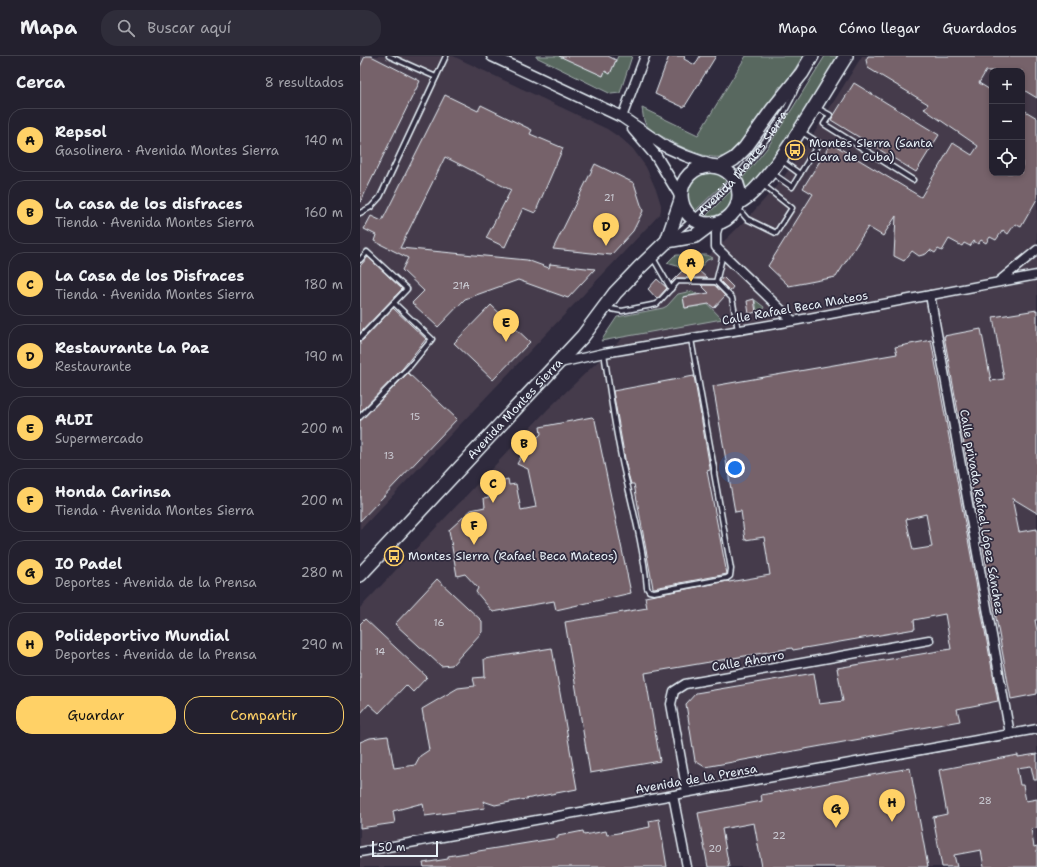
<!DOCTYPE html>
<html lang="es">
<head>
<meta charset="utf-8">
<style>
  :root { --surface:#23202e; --page:#2f2d3a; --text:#f1f3f6; --muted:#a3a3aa; --line:#403e4a; --accent:#ffd166 }
  body { margin:0; font-family:"Shantell Sans",sans-serif; background:var(--page); color:var(--text) }
  .controls { position:absolute; right:12px; top:12px; display:grid; overflow:hidden; border-radius:8px; box-shadow:0 2px 6px #0003 }
  .controls button { width:36px; height:36px; display:grid; place-items:center; padding:0; border:0; border-bottom:1px solid var(--line); background:var(--surface); color:var(--text); font:20px sans-serif }
  .scale { position:absolute; left:12px; bottom:10px; width:66px; box-sizing:border-box; padding-left:4px; border:2px solid #e8f1f8; border-top:0; font-size:11px; line-height:14px; white-space:nowrap; color:#e8f1f8; -webkit-text-stroke:3px #2f2a3d; paint-order:stroke }
  .you { position:absolute; left:375px; top:412px; width:14px; height:14px; margin:-10px; border:3px solid #fff; border-radius:50%; background:#1a73e8; box-shadow:0 0 0 6px #1a73e833 }
  .badge { display:grid; place-items:center; width:26px; height:26px; border-radius:50%; background:var(--accent); color:#111; font-size:13px; font-weight:700 }
  .pin { position:absolute; translate:-50% -33px; filter:drop-shadow(0 1px 2px #0008) }
  .pin::after { content:''; position:absolute; top:21px; width:14px; height:12px; background:inherit; clip-path:polygon(0 0,100% 0,50% 100%) }
  .list { margin:0; padding:0; list-style:none }
  h2 { display:flex; justify-content:space-between; align-items:center; height:52px; margin:0; padding:0 16px; font-size:17px }
  h2 small { font-size:13px; font-weight:400; color:var(--muted) }
  .list li { display:grid; grid-template-columns:26px 1fr auto; gap:12px; align-items:center; box-sizing:border-box; height:64px; margin:0 8px 8px; padding:0 8px; border:1px solid var(--line); border-radius:16px }
  .list b { display:block; font-size:15px; white-space:nowrap }
  .list p { margin:0; font-size:13px; white-space:nowrap; color:var(--muted) }
  .list em { font-size:13px; font-style:normal; color:var(--muted) }
  .actions { display:flex; gap:8px; padding:12px 16px }
  .actions a { flex:1; padding:9px 0; border:1px solid var(--accent); border-radius:16px; text-align:center; font-size:14px; color:var(--accent) }
  .actions .main { background:var(--accent); color:#111 }
  .icon { flex:none; width:22px; height:22px; fill:none; stroke:currentColor; stroke-width:2; stroke-linecap:round; stroke-linejoin:round }
  .map { position:relative; flex:none; width:677px; height:811px; overflow:hidden }
  header { display:flex; align-items:center; gap:24px; box-sizing:border-box; height:56px; padding:0 20px; background:var(--surface); border-bottom:1px solid var(--line) }
  header strong { font-size:19px }
  nav { display:flex; gap:22px; margin-inline-start:auto; font-size:14px }
  .search { width:280px; height:36px; background:var(--page); display:flex; align-items:center; gap:10px; box-sizing:border-box; padding:0 14px; border-radius:16px; color:var(--muted); font-size:15px }
  main { display:flex }
  aside { flex:1; background:var(--surface) }
  .map>svg:first-child { display:block }
  .built { fill:#443b4b; fill-rule:evenodd }
  .green { fill:#59675e; stroke:#a0acab }
  .building { fill:#76626b; stroke:#e8f1f8; fill-rule:evenodd }
  .lines { fill:none; stroke-linecap:round; stroke-linejoin:round }
  .service-casing { stroke:#e8f1f8; stroke-width:7 }
  .minor-casing { stroke:#e8f1f8; stroke-width:11 }
  .tertiary-casing { stroke:#e8f1f8; stroke-width:13 }
  .primary-casing { stroke:#e8f1f8; stroke-width:16 }
  .service { stroke:#2f2a3d; stroke-width:4 }
  .minor { stroke:#2f2a3d; stroke-width:8 }
  .tertiary { stroke:#2f2a3d; stroke-width:10 }
  .primary { stroke:#2f2a3d; stroke-width:13 }
  .labels { text-anchor:middle; stroke-width:3.5; stroke-linejoin:round; paint-order:stroke }
  .number-label { font-size:10px; fill:#cccdd5 }
  .poi-label { font-size:12px; fill:#e8f1f8; stroke:#2f2a3d; text-anchor:start }
  .street-label { font-size:12px; fill:#e8f1f8; stroke:#2f2a3d }
</style>
</head>
<body>
<header>
<strong>Mapa</strong>
<div class="search"><svg class="icon" aria-label="search" viewBox="0 0 24 24"><circle cx="10" cy="10" r="6"/><path d="M15 15l6 6"/></svg>Buscar aquí</div>
<nav><a>Mapa</a><a>Cómo llegar</a><a>Guardados</a></nav>
</header>
<main>
<aside>
<h2>Cerca<small>8 resultados</small></h2>
<ul class="list">
<li><span class="badge">A</span><div><b>Repsol</b><p>Gasolinera · Avenida Montes Sierra</p></div><em>140 m</em></li>
<li><span class="badge">B</span><div><b>La casa de los disfraces</b><p>Tienda · Avenida Montes Sierra</p></div><em>160 m</em></li>
<li><span class="badge">C</span><div><b>La Casa de los Disfraces</b><p>Tienda · Avenida Montes Sierra</p></div><em>180 m</em></li>
<li><span class="badge">D</span><div><b>Restaurante La Paz</b><p>Restaurante</p></div><em>190 m</em></li>
<li><span class="badge">E</span><div><b>ALDI</b><p>Supermercado</p></div><em>200 m</em></li>
<li><span class="badge">F</span><div><b>Honda Carinsa</b><p>Tienda · Avenida Montes Sierra</p></div><em>200 m</em></li>
<li><span class="badge">G</span><div><b>IO Padel</b><p>Deportes · Avenida de la Prensa</p></div><em>280 m</em></li>
<li><span class="badge">H</span><div><b>Polideportivo Mundial</b><p>Deportes · Avenida de la Prensa</p></div><em>290 m</em></li>
</ul>
<div class="actions"><a class="main">Guardar</a><a>Compartir</a></div>
</aside>
<div class="map">
<svg width="677" height="811" viewBox="0 0 677 811">
  <rect width="100%" height="100%" fill="#2f2a3d"/>
  <filter id="ink" filterUnits="userSpaceOnUse"><feTurbulence type="fractalNoise" baseFrequency=".025" numOctaves="2"/><feDisplacementMap in="SourceGraphic" scale="8" xChannelSelector="R" yChannelSelector="G"/><feConvolveMatrix kernelMatrix="1 2 1 2 8 2 1 2 1" color-interpolation-filters="sRGB"/></filter>
  <g filter="url(#ink)">
    <path class="built" d="M0 0H93L247 73 262 83 273 93 286 111 297 136 301 149V154L300 158 0 474Z
      M502 0H677V811H0V552L188 353 385 165 420 126 433 108 453 79ZM632 15H662V117H632Z"/>
    <path class="green" d="M176 0H207L206 3 243 20 245 15 250 18 258 0H272L260 37 251 38 176 1Z
      M386 0H443L423 32 420 30C410 46 382 94 365 100 352 105 328 94 316 88 308 83 289 75 285 67 283 63 283 57 282 52L338 79Z
      M465 0H481L429 84 385 137 381 124 407 92 424 66Z
      M350 115C357 116 364 117 367 124L334 156C317 140 330 118 350 115Z
      M371 135H374C374 154 365 164 345 163V161Z
      M317 199H347L353 202 347 204 338 214H336V210H339V205L324 206V214L322 215 317 210 307 207 314 200Z
      M332 235 337 238 323 241 325 252 340 250 338 238 362 263 241 285 257 261 303 252 307 250 318 238Z
      M395 244 404 251 402 255H397Z"/>
    <path class="building" d="M5 0H11L60 25 0 147V11Z
      M199 0H248L256 4 250 18 245 15 243 20Z
      M309 0H325L324 3 335 9 340 0H356L325 50 323 51 295 38Z
      M508 0H677V42L662 33V15H626L619 27 632 35V117H662V53L677 62V143L661 171 655 168 648 178 643 174 636 184 630 181 626 187 621 184 618 188 614 185 610 190 604 187 602 190 589 183 582 195 578 193 575 197 570 194 566 198 559 200 552 195 544 205 534 200 536 160 523 180 508 171 476 221 429 230 408 210 453 138 443 132 471 87 561 141 593 87 612 99 618 90 564 53 568 48 508 12 506 4Z
      M494 27 579 79 556 116 471 64Z
      M85 39 118 55 121 49 172 74 170 78 203 92 175 157 163 152 145 191 126 182 151 134 85 101 40 192 167 204 189 212 190 208 235 213 208 242 158 224 105 243 78 271 52 247 64 235 42 214 48 202 14 185 16 179 4 173 11 160 22 165Z
      M235 108 274 127 283 155 273 175 251 199 193 193Z
      M8 201 42 233 0 277V210Z
      M338 214 347 222H334L330 219 327 222H317L312 227 311 226 322 215Z
      M363 221 373 231 370 235 360 225Z
      M297 223 307 232 297 243 288 233Z
      M341 229H355L365 240 354 252 349 248 325 252 323 241 349 237Z
      M394 243 396 256 389 258 387 245Z
      M131 249 170 286 133 324 94 287Z
      M33 252 66 283 43 312 0 356V285L3 284Z
      M677 254V457L652 442 659 476 677 473V564H675L677 575V638L651 643 584 280 621 273 631 325 644 323 633 261Z
      M571 284 638 645 597 653 600 665 345 711 335 705 326 648 336 637 454 617 459 648 483 645 477 612 591 593 585 558 554 564 555 573 433 594 432 592 285 617 300 705 230 717 205 566 287 552 285 541 368 525 369 526 410 519 404 481 385 484 381 455 375 456 353 330 537 298 535 291ZM566 458 572 491 553 494 546 463Z
      M48 317 97 363 0 465V364L2 363Z
      M334 320 350 412V414L347 415 367 518 294 532H293L274 428H271L267 414 253 335Z
      M232 361 235 364 271 537 196 554 194 545 133 556 116 536 118 532 105 518 97 520 89 474 111 454 125 451 124 442 129 441 128 436 135 435 134 431 141 430 140 425 148 423 149 429 156 428 161 454 176 451 168 413 157 408 164 395 181 378 180 371Z
      M77 523 122 565V576L92 609 81 610 35 568Z
      M5 563 67 621 53 636 46 629 19 657 9 648 0 658V568Z
      M192 592 217 733 135 749 123 745 125 752 65 760 63 747 33 755 35 767 0 772V686L10 682 28 680 34 712 55 709 60 700 69 694 62 653 98 632 115 630 113 622 125 621 124 603Z
      M677 698V724H674L671 710 657 712 660 729H663L666 745 677 743V772L671 773 674 791 677 790V811H624L621 794 594 799 597 811H582L573 761 587 758 579 714 658 699V701Z
      M550 712 568 811H402L394 767 362 773 369 811H348L338 757 402 745 401 739Z
      M299 763 307 811H64L63 807 88 803V800L198 782V780L223 775 224 779 246 775 247 779 290 771 289 765Z"/>
    <g class="lines">
      <defs>
        <g id="service">
          <path d="M29 0 76 21"/>
          <path d="M457 52 470 59 464 68 553 124"/>
          <path d="M422 105 440 118"/>
          <path d="M412 117 432 131 459 87 442 76"/>
          <path d="M377 151 387 163 416 177 432 152 403 129"/>
          <path d="M0 157 11 151 20 141 86 0"/>
          <path id="s1" d="M314 179C350 149 379 121 407 82 418 67 429 50 436 32"/>
          <path d="M363 198 356 226 372 242 378 274"/>
          <path d="M293 202 311 233"/>
          <path d="M0 204 7 196 47 233 0 282"/>
          <path d="M246 252 262 255 297 248 318 225 356 226"/>
          <path d="M244 297C251 341 256 385 267 427 275 461 284 497 287 532L289 535 294 536 367 522 370 520 371 513 354 417V412L331 283"/>
          <path d="M0 361 50 310 72 283 34 247"/>
        </g>
        <path id="minor" d="M262 61 285 0
          M359 167 356 177V191L433 265
          M638 226 677 194
          M570 239 650 678
          M200 307 244 297 433 265 677 219
          M327 736 311 648 314 635 325 628 569 584
          M313 739 327 811
          M0 796 677 673"/>
        <path id="tertiary" d="M132 0 262 61 306 91 326 100 354 110
          M273 73 296 100 321 141"/>
        <g id="primary">
          <circle cx="350" cy="139" r="29"/>
          <path d="M360 111 374 103 385 92 413 53 442 17 452 0"/>
          <path d="M378 147C393 139 402 126 413 113 440 78 462 38 486 0"/>
          <path d="M307 185 335 180 351 168"/>
          <path id="s2" d="M0 519 223 280 255 237 279 212 307 185 321 144"/>
        </g>
      </defs>
      <use href="#service" class="service-casing"/>
      <use href="#minor" class="minor-casing"/>
      <use href="#tertiary" class="tertiary-casing"/>
      <use href="#primary" class="primary-casing"/>
      <use href="#service" class="service"/>
      <use href="#minor" class="minor"/>
      <use href="#tertiary" class="tertiary"/>
      <use href="#primary" class="primary"/>
    </g>
  </g>
  <defs>
    <symbol id="bus-ring" viewBox="-11 -11 22 22"><circle r="9.5" fill="#2f2a3d" stroke="#ffd166" stroke-width="1.5"/><path d="M-5-6H5V4H4V6H2V4H-2V6H-4V4H-5ZM-3.5-4V0h7V-4ZM-3.5 1.2v1.5H-2V1.2ZM2 1.2v1.5H3.5V1.2Z" fill="#ffd166"/></symbol>
  </defs>
  <g fill-rule="evenodd">
    <use href="#bus-ring" x="424" y="83" width="22" height="22"/>
    <use href="#bus-ring" x="23" y="489" width="22" height="22"/>
  </g>
  <g class="labels">
    <g class="number-label">
      <text x="249" y="145">21</text>
      <text x="101" y="233">21A</text>
      <text x="55" y="364">15</text>
      <text x="29" y="403">13</text>
      <text x="79" y="570">16</text>
      <text x="20" y="599">14</text>
      <text x="625" y="748">28</text>
      <text x="419" y="783">22</text>
      <text x="355" y="796">20</text>
    </g>
    <g class="poi-label">
      <text x="449" y="91">Montes Sierra (Santa<tspan x="449" dy="14">Clara de Cuba)</tspan></text>
      <text x="48" y="504">Montes Sierra (Rafael Beca Mateos)</text>
    </g>
    <g class="street-label">
      <text dy="4" stroke="none"><textPath href="#s1" startOffset="100">Avenida Montes Sierra</textPath></text>
      <text transform="translate(435 252) rotate(-10)" y="4">Calle Rafael Beca Mateos</text>
      <text dy="4" stroke="none"><textPath href="#s2" startOffset="227">Avenida Montes Sierra</textPath></text>
      <text transform="translate(622 456) rotate(80)" y="4">Calle privada Rafael López Sánchez</text>
      <text transform="translate(388 605) rotate(-10)" y="4">Calle Ahorro</text>
      <text transform="translate(336 723) rotate(-10)" y="4">Avenida de la Prensa</text>
    </g>
  </g>
</svg>
<div class="controls">
<button>+</button>
<button>−</button>
<button><svg class="icon" aria-label="locate" viewBox="0 0 24 24"><circle cx="12" cy="12" r="6"/><path d="M12 2v4M12 18v4M2 12h4M18 12h4"/></svg></button>
</div>
<div class="scale">50 m</div>
<div class="you"></div>
<div class="pin badge" style="left:331px;top:226px">A</div>
<div class="pin badge" style="left:164px;top:407px">B</div>
<div class="pin badge" style="left:133px;top:447px">C</div>
<div class="pin badge" style="left:246px;top:190px">D</div>
<div class="pin badge" style="left:146px;top:286px">E</div>
<div class="pin badge" style="left:114px;top:489px">F</div>
<div class="pin badge" style="left:476px;top:772px">G</div>
<div class="pin badge" style="left:532px;top:766px">H</div>
</div>
</main>
</body>
</html>
